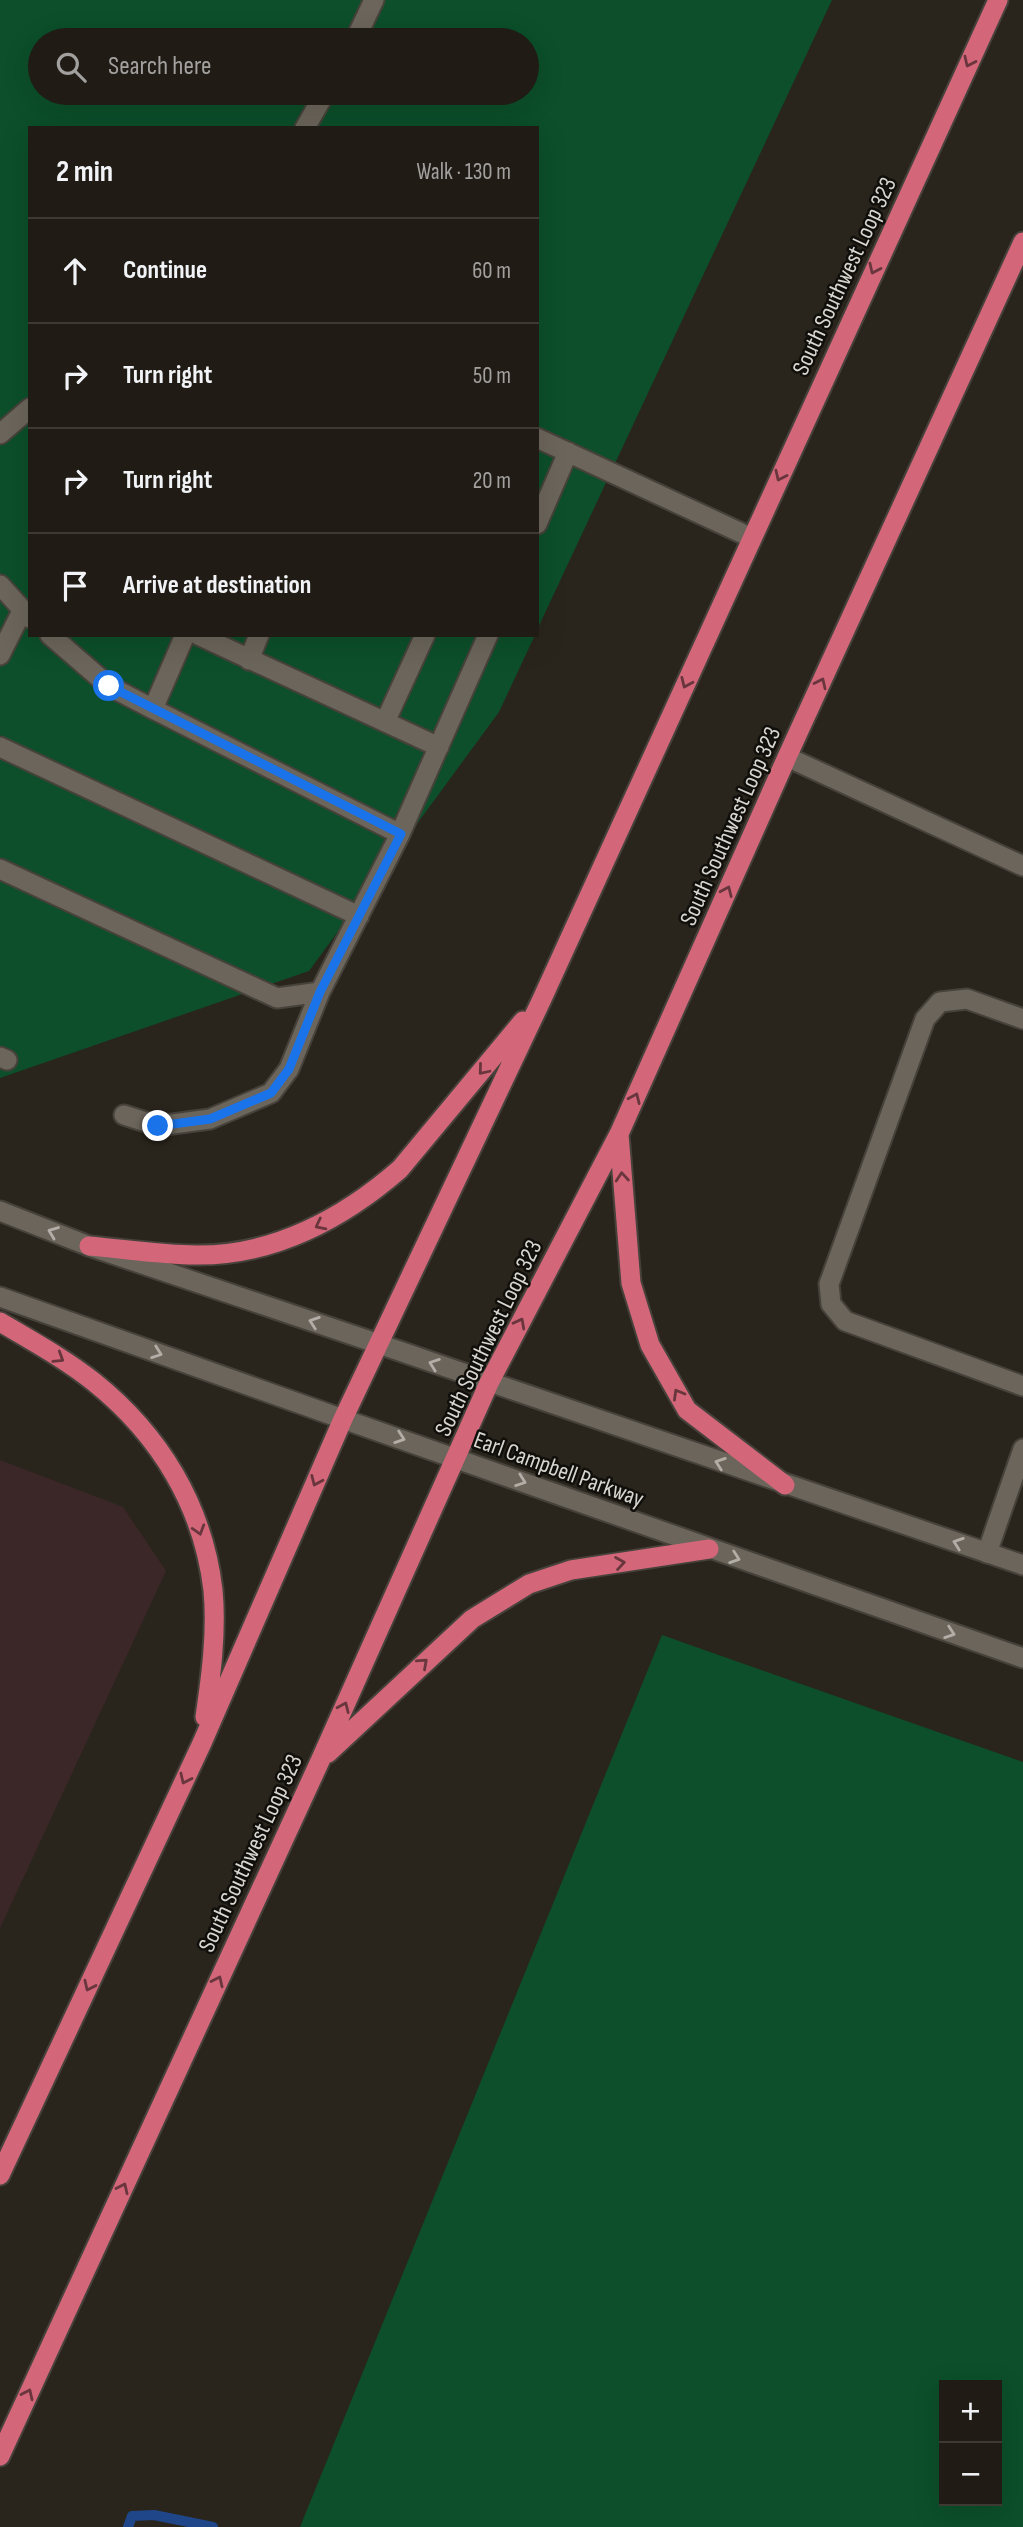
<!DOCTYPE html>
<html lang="en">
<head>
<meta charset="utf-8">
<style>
  :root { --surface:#201c15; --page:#2d2922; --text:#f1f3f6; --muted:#a2a1a0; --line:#3d3a34 }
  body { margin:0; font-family:"Sofia Sans Condensed",sans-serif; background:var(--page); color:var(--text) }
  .controls { position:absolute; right:21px; bottom:21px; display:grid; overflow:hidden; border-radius:0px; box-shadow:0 7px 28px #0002 }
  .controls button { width:63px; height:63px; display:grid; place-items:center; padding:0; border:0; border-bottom:2px solid var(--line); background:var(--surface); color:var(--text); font:35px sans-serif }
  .stop { position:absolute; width:21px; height:21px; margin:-16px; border:5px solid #1a73e8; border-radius:50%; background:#fff }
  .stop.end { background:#1a73e8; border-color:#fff; box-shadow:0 2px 7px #0008 }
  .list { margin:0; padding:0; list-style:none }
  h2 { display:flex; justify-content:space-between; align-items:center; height:91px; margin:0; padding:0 28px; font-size:30px }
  h2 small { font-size:23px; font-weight:400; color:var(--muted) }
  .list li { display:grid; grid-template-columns:46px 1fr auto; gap:21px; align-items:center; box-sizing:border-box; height:105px; padding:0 28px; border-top:2px solid var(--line) }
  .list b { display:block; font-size:26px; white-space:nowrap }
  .list em { font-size:23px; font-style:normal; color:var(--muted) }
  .icon { flex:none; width:38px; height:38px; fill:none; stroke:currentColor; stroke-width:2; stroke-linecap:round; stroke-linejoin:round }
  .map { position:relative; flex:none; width:1023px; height:2527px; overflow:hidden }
  .search { position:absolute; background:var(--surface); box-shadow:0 7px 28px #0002; left:28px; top:28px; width:511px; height:77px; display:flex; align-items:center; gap:18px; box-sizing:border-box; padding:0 24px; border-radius:38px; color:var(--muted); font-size:26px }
  .panel { position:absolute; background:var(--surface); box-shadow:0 7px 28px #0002; left:28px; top:126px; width:511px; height:511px; border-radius:0px }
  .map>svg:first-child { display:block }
  .commercial { fill:#3b2727 }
  .green { fill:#0c4f2a; fill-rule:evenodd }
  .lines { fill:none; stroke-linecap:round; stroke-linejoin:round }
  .stream { stroke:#1f4688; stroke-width:10 }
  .service-casing { stroke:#46423b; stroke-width:23 }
  .tertiary-casing { stroke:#46423b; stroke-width:23 }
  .secondary-casing { stroke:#46423b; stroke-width:23 }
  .trunk-casing { stroke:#46423b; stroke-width:23 }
  .service { stroke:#6b655b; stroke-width:19 }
  .tertiary { stroke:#6b655b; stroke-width:19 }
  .secondary { stroke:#6b655b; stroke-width:19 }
  .trunk { stroke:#d4667a; stroke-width:19 }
  .oneway { stroke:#69363d }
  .oneway2 { stroke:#b2aea7 }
  .route { stroke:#1a73e8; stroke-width:9 }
  .labels { text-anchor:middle; stroke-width:5; stroke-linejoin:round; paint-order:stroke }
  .street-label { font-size:24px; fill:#d9d6d0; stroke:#110f0b }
</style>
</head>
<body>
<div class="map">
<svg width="1023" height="2527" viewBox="0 0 1023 2527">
  <rect width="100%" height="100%" fill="#2a251c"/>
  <path class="commercial" d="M0 1460 123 1507 166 1571 0 1928Z"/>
  <path class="green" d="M0 0H832L537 630V128H30V635H535L499 712 309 971 0 1078ZM40 40H527V93H40Z
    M662 1635 1023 1762V2527H300ZM944 2385H997V2501H944Z"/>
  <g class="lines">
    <path class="stream" d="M128 2527 132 2516 154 2515 213 2527"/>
    <defs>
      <path id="service" d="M355 40 374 0
        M305 128 325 93
        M0 434 30 408
        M537 438 752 538
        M537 524 568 452
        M0 585 30 618
        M50 635 109 686 153 709
        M198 635 439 747
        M0 655 22 611
        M249 660 259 635
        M385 722 425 635
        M0 747 359 916
        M787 757 1023 866
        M400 834 488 635
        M0 869 277 998 320 992 400 834 153 709 185 635
        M1023 1019 967 999 940 1002 925 1019 829 1284 831 1304 845 1321 1023 1386
        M0 1057 7 1060
        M124 1115 158 1126 210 1119 271 1093 289 1069 320 992
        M987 1553 1023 1449"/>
      <path id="tertiary" d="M0 1211 89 1246 379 1344
        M0 1297 343 1419"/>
      <path id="secondary" d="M379 1344 1023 1565
        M343 1419 1023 1658"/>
      <path id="trunk" d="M619 1134 631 1283 650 1345 687 1410 785 1485
        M89 1246C124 1249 161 1255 196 1255 274 1256 344 1218 400 1169L523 1021
        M0 1322C32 1341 65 1359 94 1382 160 1435 203 1506 213 1590 217 1632 211 1676 205 1717
        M328 1753 472 1619 529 1584 571 1570 709 1549
        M0 2175 202 1743 343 1419 542 999 998 0
        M0 2456 320 1761 489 1383 619 1134 787 757 1023 242"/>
    </defs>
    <use href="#service" class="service-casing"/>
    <use href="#tertiary" class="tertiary-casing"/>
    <use href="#secondary" class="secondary-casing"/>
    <use href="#trunk" class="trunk-casing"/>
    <use href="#service" class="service"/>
    <use href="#tertiary" class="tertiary"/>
    <use href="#secondary" class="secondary"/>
    <use href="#trunk" class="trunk"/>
  </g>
  <defs><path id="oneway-chevron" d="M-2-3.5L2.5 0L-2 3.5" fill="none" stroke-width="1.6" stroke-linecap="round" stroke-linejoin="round" transform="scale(1.75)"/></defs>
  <g class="oneway">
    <use href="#oneway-chevron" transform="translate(969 62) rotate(115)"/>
    <use href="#oneway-chevron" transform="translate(874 269) rotate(115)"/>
    <use href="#oneway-chevron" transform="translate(780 476) rotate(115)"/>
    <use href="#oneway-chevron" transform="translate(686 683) rotate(114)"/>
    <use href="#oneway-chevron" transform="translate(821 683) rotate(-65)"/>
    <use href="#oneway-chevron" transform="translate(727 891) rotate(-66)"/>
    <use href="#oneway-chevron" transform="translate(483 1070) rotate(130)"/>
    <use href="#oneway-chevron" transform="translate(635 1098) rotate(-66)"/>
    <use href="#oneway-chevron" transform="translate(622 1177) rotate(-95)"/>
    <use href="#oneway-chevron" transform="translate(320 1225) rotate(153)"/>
    <use href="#oneway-chevron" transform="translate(520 1323) rotate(-62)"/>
    <use href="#oneway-chevron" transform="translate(59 1358) rotate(32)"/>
    <use href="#oneway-chevron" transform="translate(678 1394) rotate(-120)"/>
    <use href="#oneway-chevron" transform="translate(316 1481) rotate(114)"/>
    <use href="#oneway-chevron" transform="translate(199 1530) rotate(73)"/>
    <use href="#oneway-chevron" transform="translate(620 1563) rotate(-9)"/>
    <use href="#oneway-chevron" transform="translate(423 1663) rotate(-42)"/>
    <use href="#oneway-chevron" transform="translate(344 1707) rotate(-66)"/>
    <use href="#oneway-chevron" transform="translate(185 1779) rotate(115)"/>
    <use href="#oneway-chevron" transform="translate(218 1981) rotate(-65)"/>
    <use href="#oneway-chevron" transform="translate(89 1986) rotate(115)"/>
    <use href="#oneway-chevron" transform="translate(123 2188) rotate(-65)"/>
    <use href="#oneway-chevron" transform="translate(28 2394) rotate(-65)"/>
  </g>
  <g class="oneway2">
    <use href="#oneway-chevron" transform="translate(53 1232) rotate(-159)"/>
    <use href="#oneway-chevron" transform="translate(314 1322) rotate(-161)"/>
    <use href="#oneway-chevron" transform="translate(157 1353) rotate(20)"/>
    <use href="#oneway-chevron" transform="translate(434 1364) rotate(-160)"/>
    <use href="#oneway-chevron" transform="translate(400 1438) rotate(19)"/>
    <use href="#oneway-chevron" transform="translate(720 1463) rotate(-161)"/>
    <use href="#oneway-chevron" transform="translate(521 1481) rotate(20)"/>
    <use href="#oneway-chevron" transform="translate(958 1543) rotate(-161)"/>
    <use href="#oneway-chevron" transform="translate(735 1558) rotate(19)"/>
    <use href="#oneway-chevron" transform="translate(950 1633) rotate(19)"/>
  </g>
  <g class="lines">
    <path class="route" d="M109 686 401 834 320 992 289 1069 271 1093 210 1119 158 1126"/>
  </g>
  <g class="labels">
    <g class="street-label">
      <text transform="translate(844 276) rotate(-65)" y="8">South Southwest Loop 323</text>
      <text transform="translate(730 826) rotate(-66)" y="8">South Southwest Loop 323</text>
      <text transform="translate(488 1338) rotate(-64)" y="8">South Southwest Loop 323</text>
      <text transform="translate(559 1469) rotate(20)" y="8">Earl Campbell Parkway</text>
      <text transform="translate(250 1853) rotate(-65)" y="8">South Southwest Loop 323</text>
    </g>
  </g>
</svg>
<div class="controls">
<button>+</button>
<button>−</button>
</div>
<div class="stop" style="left:109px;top:686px"></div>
<div class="stop end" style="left:158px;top:1126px"></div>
<div class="search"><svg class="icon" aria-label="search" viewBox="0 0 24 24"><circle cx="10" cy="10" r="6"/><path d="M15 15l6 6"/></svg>Search here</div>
<section class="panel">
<h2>2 min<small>Walk · 130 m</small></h2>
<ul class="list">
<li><svg class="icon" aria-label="ahead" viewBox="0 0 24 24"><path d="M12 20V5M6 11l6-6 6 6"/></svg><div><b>Continue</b></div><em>60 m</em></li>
<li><svg class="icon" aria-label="right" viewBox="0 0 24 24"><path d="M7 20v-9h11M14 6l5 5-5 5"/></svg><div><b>Turn right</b></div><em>50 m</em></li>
<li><svg class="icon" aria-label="right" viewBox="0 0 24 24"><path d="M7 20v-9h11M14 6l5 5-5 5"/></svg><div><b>Turn right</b></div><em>20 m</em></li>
<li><svg class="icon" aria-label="arrive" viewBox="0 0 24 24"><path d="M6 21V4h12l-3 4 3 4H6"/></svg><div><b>Arrive at destination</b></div></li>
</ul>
</section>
</div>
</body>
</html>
